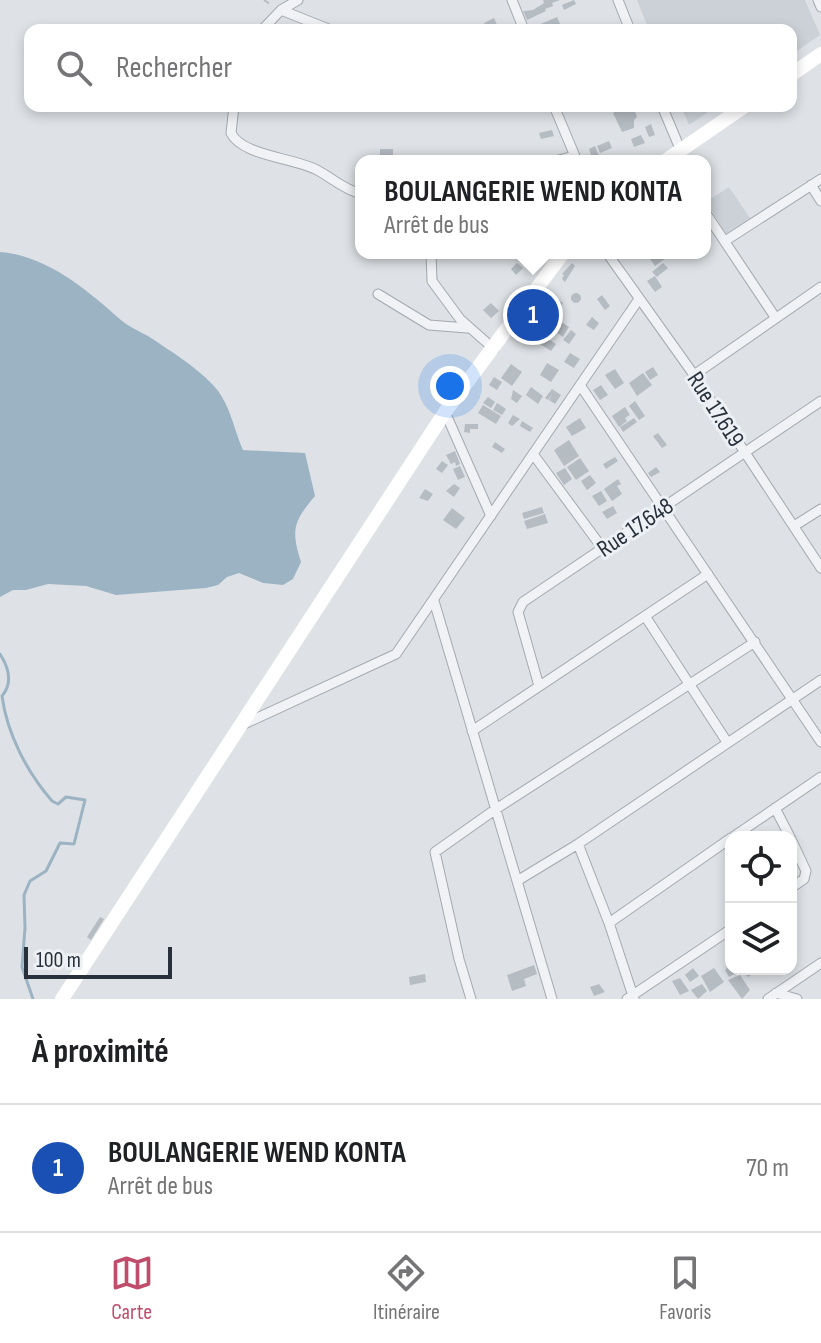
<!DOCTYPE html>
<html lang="fr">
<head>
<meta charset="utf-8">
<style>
  :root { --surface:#fff; --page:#f2f2f2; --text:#202124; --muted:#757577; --line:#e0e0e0; --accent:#c04d6b }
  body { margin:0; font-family:"Sofia Sans Condensed",sans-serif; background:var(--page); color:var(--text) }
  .controls { position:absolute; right:24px; bottom:24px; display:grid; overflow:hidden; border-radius:16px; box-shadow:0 4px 12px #0003 }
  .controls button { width:72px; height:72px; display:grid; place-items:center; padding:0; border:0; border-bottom:2px solid var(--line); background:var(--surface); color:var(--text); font:40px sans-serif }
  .scale { position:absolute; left:24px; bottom:20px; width:148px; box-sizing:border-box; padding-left:8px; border:4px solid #28313b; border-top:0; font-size:22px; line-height:28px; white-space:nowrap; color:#28313b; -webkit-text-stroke:6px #edf0f4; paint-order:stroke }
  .you { position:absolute; left:450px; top:386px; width:28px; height:28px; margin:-20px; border:6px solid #fff; border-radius:50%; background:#1a73e8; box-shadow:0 0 0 12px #1a73e833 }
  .badge { display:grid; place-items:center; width:52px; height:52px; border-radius:50%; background:var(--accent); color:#fff; font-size:26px; font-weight:700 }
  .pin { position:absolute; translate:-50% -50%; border:4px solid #fff; box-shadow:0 2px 8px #0006 }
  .popup { position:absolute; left:355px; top:155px; width:356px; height:104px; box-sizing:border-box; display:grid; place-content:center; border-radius:16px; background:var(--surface); filter:drop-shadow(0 2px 6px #0005); font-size:26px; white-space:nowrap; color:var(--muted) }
  .popup b { font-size:30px; color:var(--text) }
  .popup::after { content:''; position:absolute; left:50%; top:100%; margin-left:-16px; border:16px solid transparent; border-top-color:var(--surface) }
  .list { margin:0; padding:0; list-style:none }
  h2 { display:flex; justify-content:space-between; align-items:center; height:104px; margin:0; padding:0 32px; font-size:34px }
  h2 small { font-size:26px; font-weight:400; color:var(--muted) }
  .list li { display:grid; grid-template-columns:52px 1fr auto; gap:24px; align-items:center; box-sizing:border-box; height:128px; padding:0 32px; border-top:2px solid var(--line) }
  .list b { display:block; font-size:30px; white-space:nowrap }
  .list p { margin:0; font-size:26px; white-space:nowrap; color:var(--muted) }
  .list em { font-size:26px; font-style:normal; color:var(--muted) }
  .icon { flex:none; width:44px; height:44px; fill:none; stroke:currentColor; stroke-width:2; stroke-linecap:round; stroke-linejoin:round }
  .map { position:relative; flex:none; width:821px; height:999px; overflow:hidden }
  .search { position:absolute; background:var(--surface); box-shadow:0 4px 12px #0003; left:24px; right:24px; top:24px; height:88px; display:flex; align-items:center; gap:20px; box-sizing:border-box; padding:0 28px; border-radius:16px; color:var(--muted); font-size:30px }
  .sheet { height:232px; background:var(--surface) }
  nav { display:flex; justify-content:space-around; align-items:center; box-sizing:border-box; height:112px; border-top:2px solid var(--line); background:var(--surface); font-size:22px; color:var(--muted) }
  nav a { display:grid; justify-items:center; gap:4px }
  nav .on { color:var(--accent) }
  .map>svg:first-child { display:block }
  .built { fill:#ccd1d7 }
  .water { fill:#9cb3c3 }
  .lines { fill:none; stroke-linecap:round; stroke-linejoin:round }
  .stream { stroke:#9cb3c3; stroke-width:3 }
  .building { fill:#b5bcc2 }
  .street-casing { stroke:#a4a9af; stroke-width:11 }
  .path { stroke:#b8bcc1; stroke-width:2; stroke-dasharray:6 6; stroke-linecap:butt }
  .street { stroke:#f0f2f5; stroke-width:9 }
  .secondary { stroke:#fff; stroke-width:14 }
  .labels { text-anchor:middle; stroke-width:6; stroke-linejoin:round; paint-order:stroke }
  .street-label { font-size:24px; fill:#28313b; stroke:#edf0f4 }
</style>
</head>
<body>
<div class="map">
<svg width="821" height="999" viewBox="0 0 821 999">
  <rect width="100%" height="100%" fill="#dee2e6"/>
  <path class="built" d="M637 0H805L820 35 791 55V30H649Z
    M681 106H717L689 125Z
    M729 187 750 218 726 234 706 202Z"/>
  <path class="water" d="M0 252C48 256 87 290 121 320 129 327 139 331 148 336 169 350 195 366 212 384 230 402 233 427 243 450L305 453 315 496C293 522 291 530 301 562L293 579 283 585 263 583 239 573 227 577 218 585 206 588 116 595 86 586 48 584 26 590H13L0 597Z"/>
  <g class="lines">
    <path class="stream" d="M0 654C9 668 13 683 2 696 7 734 27 772 52 801L58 804 66 797 85 800 74 844 60 843 46 871 30 881 24 895 25 928 22 967 33 999"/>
  </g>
  <path class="building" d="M543 0H560L552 3 553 6 545 9 546 11 527 20 523 11 533 10 544 3Z
    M574 0 576 4 564 10 562 5Z
    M557 17 561 26 552 30H537L536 26Z
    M494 18 499 29 487 30 484 23Z
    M626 106H633L637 117 634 120V128L622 132 613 113Z
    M651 124 655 135 649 137 645 127Z
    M552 130 554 136 541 139 539 133Z
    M641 135 645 143 634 147 631 139Z
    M609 141 612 148 600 153 597 146Z
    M595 146 599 156 592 158 589 149Z
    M380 149H393V159L380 158Z
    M524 253H534L523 265 518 260Z
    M646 253H673L655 266Z
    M517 263 523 268 516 275 511 269Z
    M572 263 575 266 565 282 562 279 564 275 562 274Z
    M663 263 668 268 657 277 652 272Z
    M655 276 662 287 655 292 647 281Z
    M571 298a5 5 0 1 1 10 0a5 5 0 1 1-10 0Z
    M602 295 610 306 605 310 597 299Z
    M557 299 563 303 555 315 549 311Z
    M491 303 499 311 491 318 483 310Z
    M592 317 599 323 594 330 586 325Z
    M532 319 537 322 526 339 521 335Z
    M558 320 569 327 563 337 556 332 560 326 556 324Z
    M535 328 540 332 533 342 528 339Z
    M571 330 576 334 569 344 563 340Z
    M542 335 556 344 551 351 537 342Z
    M570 353 580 359 574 368 564 362Z
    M547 363 559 370 551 382 540 375Z
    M511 364 522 372 512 386 501 378Z
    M653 367 658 375 650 380 645 372Z
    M615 369 624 383 615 389 605 375Z
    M643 373 652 385 637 396 629 383Z
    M494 377 502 382 497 390 489 385Z
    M601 385 608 395 600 400 593 390Z
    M531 387 543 396 538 404 526 395Z
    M552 389 561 395 555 404 549 400 552 394 548 400 545 398Z
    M513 390 522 396 517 403 511 399Z
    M488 397 495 402 491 408 483 403Z
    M635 401 645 416 639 420 629 406Z
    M497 403 506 409 502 415 493 410Z
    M483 405 501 416 496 424 478 413Z
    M625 407 630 415 625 418 627 421 619 427 612 416Z
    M513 415 520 419 512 426 508 423Z
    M580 418 586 428 572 436 566 427Z
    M634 418 637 422 623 432 620 427Z
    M522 421 533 428 530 432 520 426Z
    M465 424H478V429H470V433L464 432Z
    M658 433 667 445 662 448 653 436Z
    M569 440 579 456 564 466 554 450Z
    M495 442 505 449 502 453 492 447Z
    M455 451 460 464 456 466 455 462 451 464 446 455Z
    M615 457 618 461 606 469 603 464Z
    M580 458 589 471 576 480 567 467Z
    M442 461 448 465 442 473 436 469Z
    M460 466 465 477 458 480 453 469Z
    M656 467 660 472 651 477 648 473Z
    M565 468 572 479 564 485 556 473Z
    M590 475 596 483 587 490 581 481Z
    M618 479 621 484 617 486 622 494 612 501 604 489Z
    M454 484 460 488 454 497 446 491Z
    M425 489 433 494 428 501 419 498Z
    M601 491 607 501 599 506 592 496Z
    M613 506 617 513 607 519 602 512Z
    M542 507 544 513 524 519 522 513Z
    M452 508 465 518 456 529 443 520Z
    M545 514 548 523 527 529 524 521Z
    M100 917 104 919 91 940 87 937Z
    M731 964V969L739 971 729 977 725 970Z
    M534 965 537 974 524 979 526 986 512 991 507 975Z
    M693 968 699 976 690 982 685 975Z
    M714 968 724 982 710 992 701 976Z
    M749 969H760L748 977 743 972Z
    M425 974 426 982 410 985 409 977Z
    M740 975 750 990 742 999 728 980Z
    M680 978 689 991 680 995 672 981Z
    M599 984 605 992 594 996 590 987Z
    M702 984 707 991 698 999 691 990Z"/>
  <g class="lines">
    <defs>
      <path id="street" d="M512 0 524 30
        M618 0 630 30
        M818 0 821 7
        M281 10 331 30
        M262 30 281 10 298 0
        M234 106 231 133C242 156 295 158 317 170 332 178 343 189 361 194
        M554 106 577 161
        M662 106 681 151
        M555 161 574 156
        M811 185 821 201
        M705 212 775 317
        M725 241 821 179
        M431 253 432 281 460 319 494 349
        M607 253 694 375 821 568
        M378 294 429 325 467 328
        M694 375 821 287
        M580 385 821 742
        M445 412 491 516
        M533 454 603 549
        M794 526 821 509
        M434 601 552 999
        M645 616 727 742
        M539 686 518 612 523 602 821 401
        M242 725 396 654 639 299
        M472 731 708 574
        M775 808 790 837
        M733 837 821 777
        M791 839 806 871 804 879 791 888
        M578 844 609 923 634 999
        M517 881 578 844 821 680
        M609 923 731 838
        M776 993 797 999
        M471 999 459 959 435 852 496 809 755 642
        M627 999 731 929
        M768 999 821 963"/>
    </defs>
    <use href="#street" class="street-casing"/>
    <path class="path" d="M264 0 273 6"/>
    <use href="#street" class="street"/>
    <path class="secondary" d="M791 75 821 54
      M665 161 745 106
      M62 999 445 412 563 253"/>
  </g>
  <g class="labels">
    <g class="street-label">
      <text transform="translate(716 409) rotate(57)" y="8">Rue 17.619</text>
      <text transform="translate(635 527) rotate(-34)" y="8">Rue 17.648</text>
    </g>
  </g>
</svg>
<div class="controls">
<button><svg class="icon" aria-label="locate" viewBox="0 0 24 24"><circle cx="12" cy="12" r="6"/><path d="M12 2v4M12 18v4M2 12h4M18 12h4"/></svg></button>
<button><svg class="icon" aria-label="layers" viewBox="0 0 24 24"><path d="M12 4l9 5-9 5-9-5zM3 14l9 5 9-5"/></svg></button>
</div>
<div class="scale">100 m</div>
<div class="you"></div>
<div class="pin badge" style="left:533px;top:315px;background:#1a4fb4">1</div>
<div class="popup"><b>BOULANGERIE WEND KONTA</b>Arrêt de bus</div>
<div class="search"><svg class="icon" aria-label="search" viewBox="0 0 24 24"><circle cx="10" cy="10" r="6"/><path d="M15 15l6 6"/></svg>Rechercher</div>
</div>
<section class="sheet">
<h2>À proximité<small></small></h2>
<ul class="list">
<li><span class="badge" style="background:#1a4fb4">1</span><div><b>BOULANGERIE WEND KONTA</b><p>Arrêt de bus</p></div><em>70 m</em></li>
</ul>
</section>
<nav>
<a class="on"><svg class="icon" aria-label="map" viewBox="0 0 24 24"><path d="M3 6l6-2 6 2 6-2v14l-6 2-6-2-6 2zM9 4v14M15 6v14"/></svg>Carte</a>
<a><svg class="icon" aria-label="directions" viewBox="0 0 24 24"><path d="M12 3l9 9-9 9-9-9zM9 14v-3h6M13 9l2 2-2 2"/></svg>Itinéraire</a>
<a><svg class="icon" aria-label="saved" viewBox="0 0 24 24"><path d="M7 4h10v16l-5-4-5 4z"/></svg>Favoris</a>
</nav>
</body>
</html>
